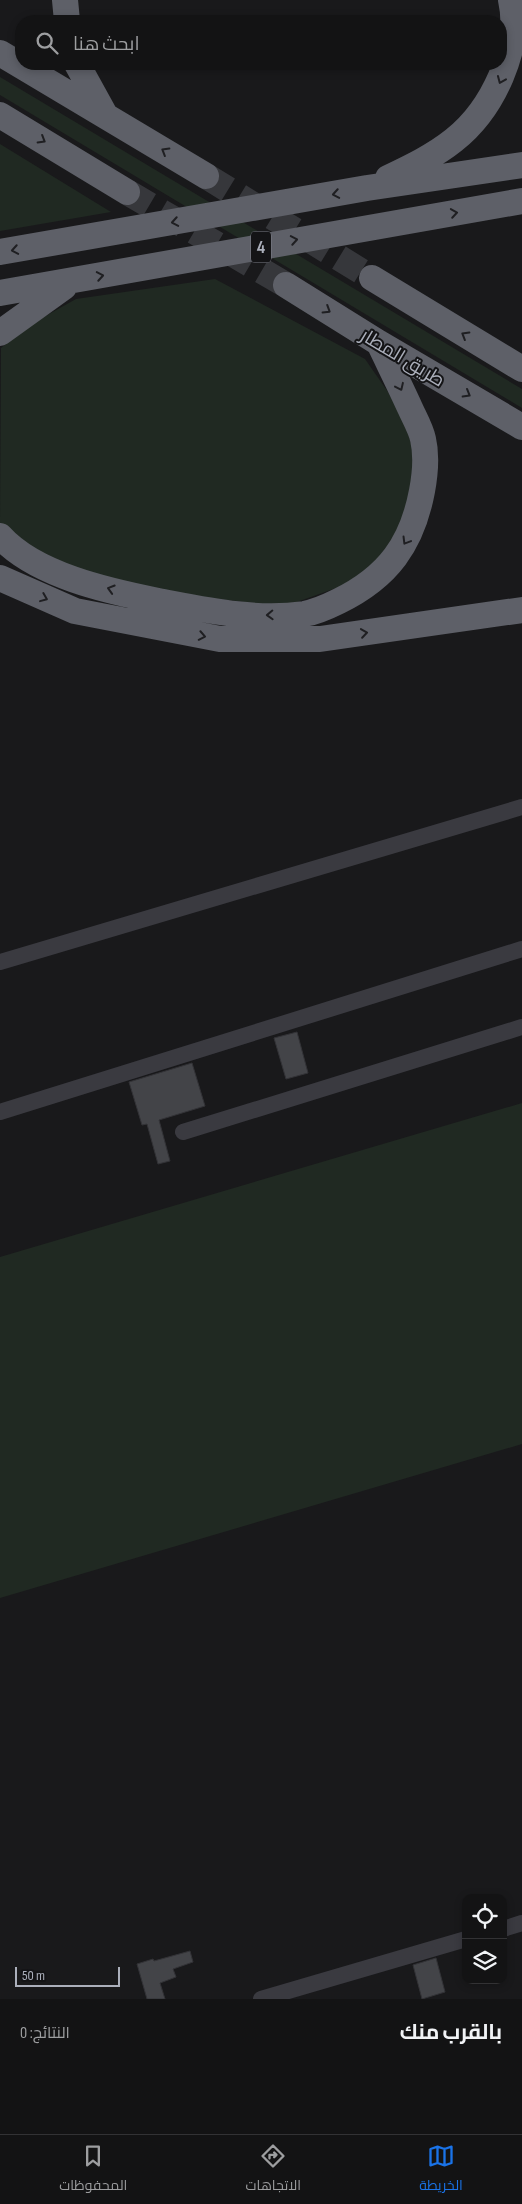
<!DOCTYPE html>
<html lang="ar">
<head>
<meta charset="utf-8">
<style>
  :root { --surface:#131314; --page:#202022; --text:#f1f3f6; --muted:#9d9ea0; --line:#323234; --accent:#1a73e8 }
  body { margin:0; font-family:"Sofia Sans Condensed",Cairo,sans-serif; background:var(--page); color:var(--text); direction:rtl }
  .controls { position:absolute; right:15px; bottom:15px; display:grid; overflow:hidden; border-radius:10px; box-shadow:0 2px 8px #0003 }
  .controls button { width:45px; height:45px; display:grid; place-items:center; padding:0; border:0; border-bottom:1px solid var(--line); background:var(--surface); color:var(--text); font:25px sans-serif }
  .scale { position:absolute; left:15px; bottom:12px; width:105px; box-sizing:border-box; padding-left:5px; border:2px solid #abafbb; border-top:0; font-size:14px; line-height:18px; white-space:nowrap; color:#abafbb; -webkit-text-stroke:4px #141416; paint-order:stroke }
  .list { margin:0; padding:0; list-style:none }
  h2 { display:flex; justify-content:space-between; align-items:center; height:65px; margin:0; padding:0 20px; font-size:21px }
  h2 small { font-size:16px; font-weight:400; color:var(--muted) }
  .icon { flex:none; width:28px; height:28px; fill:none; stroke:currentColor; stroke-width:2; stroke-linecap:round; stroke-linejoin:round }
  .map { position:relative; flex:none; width:522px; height:1999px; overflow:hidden; direction:ltr }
  .search { position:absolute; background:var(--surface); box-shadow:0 2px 8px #0003; left:15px; right:15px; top:15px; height:55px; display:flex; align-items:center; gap:12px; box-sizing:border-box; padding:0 18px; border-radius:20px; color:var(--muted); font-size:19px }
  .sheet { height:135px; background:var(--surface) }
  nav { display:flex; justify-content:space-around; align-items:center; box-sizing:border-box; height:70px; border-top:1px solid var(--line); background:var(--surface); font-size:14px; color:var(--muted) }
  nav a { display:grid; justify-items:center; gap:2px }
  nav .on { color:var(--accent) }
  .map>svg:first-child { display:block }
  .green { fill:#202922 }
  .building { fill:#434448; stroke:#333337 }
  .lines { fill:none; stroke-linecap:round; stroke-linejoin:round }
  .trunk-tunnel { stroke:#36373b; stroke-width:26; stroke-dasharray:26 13; stroke-linecap:butt }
  .minor { stroke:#3a3a40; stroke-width:16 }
  .trunk { stroke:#5e6068; stroke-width:26 }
  .oneway { stroke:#1f1f22 }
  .labels { text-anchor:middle; stroke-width:4; stroke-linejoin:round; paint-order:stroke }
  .shield { fill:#141416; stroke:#7e808a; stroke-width:1 }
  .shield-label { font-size:18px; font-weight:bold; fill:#abafbb }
  .street-label { font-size:19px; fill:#abafbb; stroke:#141416 }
</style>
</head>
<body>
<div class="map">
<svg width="522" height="1999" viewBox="0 0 522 1999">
  <rect width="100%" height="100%" fill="#19191b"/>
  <path class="green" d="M0 77 522 389V408L0 95Z
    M0 144 111 212 0 231Z
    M215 279 365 359 388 392 406 426 415 458 408 515 372 568 339 587 294 603 262 604 200 597 86 574 36 550 0 523 1 348 33 323 76 299Z
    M522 1103V1444L0 1598V1257Z"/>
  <path class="building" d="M297 1032 308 1073 286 1079 274 1038Z
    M192 1063 205 1106 159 1120 170 1161 158 1164 147 1124 142 1125 129 1082Z
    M190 1951 193 1962 173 1969 176 1977 160 1983 165 1999H147L137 1964 153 1959 154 1961Z
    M436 1958 445 1992 422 1999 413 1965Z"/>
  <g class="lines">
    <path class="trunk-tunnel" d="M206 176 372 278
      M127 192 286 285"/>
    <path class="minor" d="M0 962 522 807
      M0 1112 522 949
      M183 1132 522 1027
      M503 1929 522 1923
      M261 1999 466 1939"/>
    <path class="trunk" d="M65 0 67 21
      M0 53 206 176
      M77 64 104 113
      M0 115 127 192
      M388 178C411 167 434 156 454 140 492 110 522 48 511 0
      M0 252 367 188 522 165
      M372 278 522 369
      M286 285 379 343 522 427
      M0 293 522 201
      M0 333 64 287
      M0 536C35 575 108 591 158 601 206 610 255 621 304 614 316 612 329 606 339 601 388 577 412 544 422 491 425 475 427 456 423 439 421 429 414 417 410 408 400 386 389 364 379 343
      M0 578 75 611 220 639H320L522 610"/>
  </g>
  <defs><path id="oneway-chevron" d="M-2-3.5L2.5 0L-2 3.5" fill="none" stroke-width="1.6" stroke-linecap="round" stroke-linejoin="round" transform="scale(1.25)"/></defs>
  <g class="oneway">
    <use href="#oneway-chevron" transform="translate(501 80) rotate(113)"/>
    <use href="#oneway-chevron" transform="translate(42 140) rotate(31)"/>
    <use href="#oneway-chevron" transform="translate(165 151) rotate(-149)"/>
    <use href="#oneway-chevron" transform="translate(336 194) rotate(170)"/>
    <use href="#oneway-chevron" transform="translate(454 213) rotate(-9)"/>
    <use href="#oneway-chevron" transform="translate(175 222) rotate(170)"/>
    <use href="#oneway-chevron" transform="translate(294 240) rotate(-10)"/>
    <use href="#oneway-chevron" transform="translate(15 250) rotate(170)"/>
    <use href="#oneway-chevron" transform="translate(100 276) rotate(-10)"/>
    <use href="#oneway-chevron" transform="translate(327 310) rotate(32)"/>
    <use href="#oneway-chevron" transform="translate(465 335) rotate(-149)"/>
    <use href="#oneway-chevron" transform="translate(400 387) rotate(65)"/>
    <use href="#oneway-chevron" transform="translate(467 394) rotate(30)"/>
    <use href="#oneway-chevron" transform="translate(406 541) rotate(121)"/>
    <use href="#oneway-chevron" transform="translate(111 589) rotate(-163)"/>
    <use href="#oneway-chevron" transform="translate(44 598) rotate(22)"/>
    <use href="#oneway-chevron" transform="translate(270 615) rotate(178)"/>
    <use href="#oneway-chevron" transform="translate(364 633) rotate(-8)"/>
    <use href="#oneway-chevron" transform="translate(202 636) rotate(11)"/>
  </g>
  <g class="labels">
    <rect class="shield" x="251" y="231.5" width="20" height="31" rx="4"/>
    <g class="shield-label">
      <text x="261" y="253">4</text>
    </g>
    <g class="street-label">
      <text transform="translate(403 357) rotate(31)" y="7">طريق المطار</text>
    </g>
  </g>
</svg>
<div class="controls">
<button><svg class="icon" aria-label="locate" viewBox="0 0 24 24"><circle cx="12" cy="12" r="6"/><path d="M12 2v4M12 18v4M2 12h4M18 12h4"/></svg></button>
<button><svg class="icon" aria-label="layers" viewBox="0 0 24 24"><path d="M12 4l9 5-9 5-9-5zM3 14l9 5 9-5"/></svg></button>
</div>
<div class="scale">50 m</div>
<div class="search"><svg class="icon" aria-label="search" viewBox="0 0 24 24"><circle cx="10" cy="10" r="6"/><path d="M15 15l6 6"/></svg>ابحث هنا</div>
</div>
<section class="sheet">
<h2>بالقرب منك<small>النتائج: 0</small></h2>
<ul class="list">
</ul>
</section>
<nav>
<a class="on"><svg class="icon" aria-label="map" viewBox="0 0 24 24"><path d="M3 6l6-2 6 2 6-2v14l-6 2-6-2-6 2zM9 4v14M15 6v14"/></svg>الخريطة</a>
<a><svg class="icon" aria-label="directions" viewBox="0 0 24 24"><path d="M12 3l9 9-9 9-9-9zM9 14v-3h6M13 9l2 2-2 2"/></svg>الاتجاهات</a>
<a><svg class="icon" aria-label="saved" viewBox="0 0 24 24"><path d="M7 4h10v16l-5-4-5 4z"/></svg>المحفوظات</a>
</nav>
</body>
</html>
